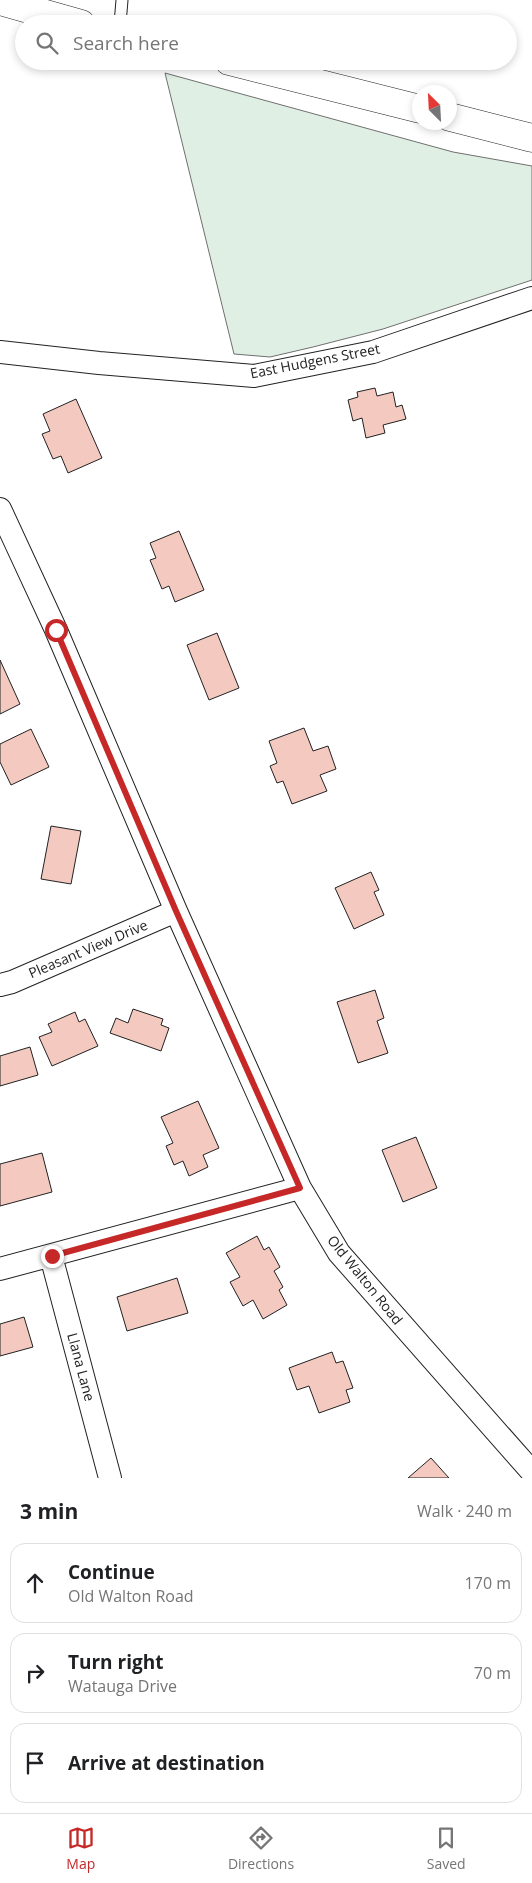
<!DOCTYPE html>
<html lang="en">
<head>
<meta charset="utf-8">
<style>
  :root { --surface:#fff; --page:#f6f6f6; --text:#202124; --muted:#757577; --line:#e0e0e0; --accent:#c62828 }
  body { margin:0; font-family:"Open Sans",sans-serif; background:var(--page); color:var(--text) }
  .compass { position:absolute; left:412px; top:85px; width:45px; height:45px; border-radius:50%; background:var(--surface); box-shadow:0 2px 8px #0003; rotate:336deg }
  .stop { position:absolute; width:15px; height:15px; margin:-11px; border:4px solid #c62828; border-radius:50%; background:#fff }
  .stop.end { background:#c62828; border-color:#fff; box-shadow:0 1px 5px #0008 }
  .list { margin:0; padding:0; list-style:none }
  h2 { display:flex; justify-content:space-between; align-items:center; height:65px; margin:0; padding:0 20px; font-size:21px }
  h2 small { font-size:16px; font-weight:400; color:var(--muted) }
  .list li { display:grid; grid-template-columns:32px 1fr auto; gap:15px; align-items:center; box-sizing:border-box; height:80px; margin:0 10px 10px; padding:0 10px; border:1px solid var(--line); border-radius:15px }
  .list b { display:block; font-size:19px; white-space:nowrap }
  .list p { margin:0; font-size:16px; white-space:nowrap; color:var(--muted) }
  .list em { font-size:16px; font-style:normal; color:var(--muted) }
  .icon { flex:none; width:28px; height:28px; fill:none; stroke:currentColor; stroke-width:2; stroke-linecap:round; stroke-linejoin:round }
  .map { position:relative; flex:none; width:532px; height:1478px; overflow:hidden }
  .search { position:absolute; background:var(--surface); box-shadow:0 2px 8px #0003; left:15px; right:15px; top:15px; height:55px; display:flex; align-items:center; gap:12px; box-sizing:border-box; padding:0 18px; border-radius:28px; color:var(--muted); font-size:19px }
  .sheet { height:335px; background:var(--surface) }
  nav { display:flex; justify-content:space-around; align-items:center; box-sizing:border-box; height:70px; border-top:1px solid var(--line); background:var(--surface); font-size:14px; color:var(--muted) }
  nav a { display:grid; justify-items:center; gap:2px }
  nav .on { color:var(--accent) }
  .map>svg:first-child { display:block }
  .green { fill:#e0efe3; stroke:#6f6f6f }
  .building { fill:#f3c9c0; stroke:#222 }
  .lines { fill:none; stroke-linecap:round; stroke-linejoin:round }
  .service-casing { stroke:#222; stroke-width:13 }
  .minor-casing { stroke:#222; stroke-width:24 }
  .primary-casing { stroke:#222; stroke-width:29 }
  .service { stroke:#fff; stroke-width:11 }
  .minor { stroke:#fff; stroke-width:22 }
  .primary { stroke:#fff; stroke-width:28 }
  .route { stroke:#c62828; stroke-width:6 }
  .labels { text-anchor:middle; stroke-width:4; stroke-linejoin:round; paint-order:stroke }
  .street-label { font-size:14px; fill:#222; stroke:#fff }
</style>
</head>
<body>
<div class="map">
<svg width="532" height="1478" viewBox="0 0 532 1478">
  <rect width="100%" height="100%" fill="#fff"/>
  <path class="green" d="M165 73 453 152 532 166V280L383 329 313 347 270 357 234 354Z"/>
  <path class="building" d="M375 388 377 396 393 392 396 407 402 405 406 419 383 425 385 433 366 438 362 418 353 421 348 400 358 397 357 392Z
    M76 399 102 458 68 473 61 456 53 459 42 434 50 431 43 414Z
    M179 531 204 590 175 602 169 586 162 589 150 560 156 558 150 543Z
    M217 633 239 688 209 700 187 645Z
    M0 660 20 704 0 714Z
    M304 728 313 751 328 746 336 769 320 775 327 791 292 804 283 781 277 783 270 766 277 763 269 741Z
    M31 729 49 767 11 785 0 762V744Z
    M51 826 81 831 71 884 41 879Z
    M371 872 379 890 374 892 384 915 354 929 335 888Z
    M375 990 384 1018 377 1021 388 1053 358 1063 337 1002Z
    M133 1009 163 1019 161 1025 169 1028 161 1051 110 1033 116 1018 128 1023Z
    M75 1012 79 1022 85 1019 98 1046 52 1066 39 1037 52 1032 48 1024Z
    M30 1047 38 1075 0 1086V1056Z
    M198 1101 219 1148 203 1155 208 1167 189 1176 183 1161 174 1165 166 1146 173 1143 161 1117Z
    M416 1137 437 1188 403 1202 382 1150Z
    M42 1153 52 1192 0 1206V1164Z
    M257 1236 264 1250 269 1247 280 1267 274 1271 283 1287 279 1290 287 1305 263 1319 253 1300 243 1306 230 1282 240 1277 226 1253Z
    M177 1278 188 1313 127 1331 117 1297Z
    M24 1317 33 1347 0 1356V1324Z
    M332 1352 336 1363 343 1361 353 1388 346 1390 350 1402 319 1413 309 1386 297 1390 289 1368Z
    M431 1458 449 1478H408Z"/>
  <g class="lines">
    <defs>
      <path id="service" d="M120 24 122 0"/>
      <path id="minor" d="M0 352 99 363 254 376 373 352 532 298
        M0 509 56 630 176 911 300 1188 339 1253 532 1472
        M0 985 12 982 176 911
        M51 1256 110 1478
        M0 1269 300 1188"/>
      <path id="primary" d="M0 1 81 24
        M229 61 420 109
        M450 117 532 138"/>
    </defs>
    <use href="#service" class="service-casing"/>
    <use href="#minor" class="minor-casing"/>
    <use href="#primary" class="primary-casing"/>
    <use href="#service" class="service"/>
    <use href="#minor" class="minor"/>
    <use href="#primary" class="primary"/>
  </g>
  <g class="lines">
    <path class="route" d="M52 1256 300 1188 176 911 56 630"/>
  </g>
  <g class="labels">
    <g class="street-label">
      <text transform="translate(315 361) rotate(-11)" y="5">East Hudgens Street</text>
      <text transform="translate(88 949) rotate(-23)" y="5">Pleasant View Drive</text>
      <text transform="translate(365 1280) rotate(51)" y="5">Old Walton Road</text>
      <text transform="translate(81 1367) rotate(75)" y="5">Llana Lane</text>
    </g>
  </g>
</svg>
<svg class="compass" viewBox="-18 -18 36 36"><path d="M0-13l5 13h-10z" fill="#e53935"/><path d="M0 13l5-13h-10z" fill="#757577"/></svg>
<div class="stop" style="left:56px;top:630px"></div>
<div class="stop end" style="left:52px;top:1256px"></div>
<div class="search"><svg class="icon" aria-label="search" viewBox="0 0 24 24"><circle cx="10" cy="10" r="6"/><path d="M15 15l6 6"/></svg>Search here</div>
</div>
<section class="sheet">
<h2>3 min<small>Walk · 240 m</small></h2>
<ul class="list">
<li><svg class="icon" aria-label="ahead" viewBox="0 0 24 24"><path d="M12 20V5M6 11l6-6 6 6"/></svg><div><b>Continue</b><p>Old Walton Road</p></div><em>170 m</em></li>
<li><svg class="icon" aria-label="right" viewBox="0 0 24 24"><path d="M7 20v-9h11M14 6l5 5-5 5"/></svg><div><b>Turn right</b><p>Watauga Drive</p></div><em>70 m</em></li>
<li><svg class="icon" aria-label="arrive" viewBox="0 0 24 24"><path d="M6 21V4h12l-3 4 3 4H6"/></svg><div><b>Arrive at destination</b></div></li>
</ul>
</section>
<nav>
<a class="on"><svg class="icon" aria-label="map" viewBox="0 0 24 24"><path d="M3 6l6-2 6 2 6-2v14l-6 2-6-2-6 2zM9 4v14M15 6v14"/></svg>Map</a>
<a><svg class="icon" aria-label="directions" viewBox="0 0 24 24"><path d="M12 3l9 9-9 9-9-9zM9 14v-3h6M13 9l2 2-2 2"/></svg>Directions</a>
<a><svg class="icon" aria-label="saved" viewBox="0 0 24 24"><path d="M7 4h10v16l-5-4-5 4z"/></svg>Saved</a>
</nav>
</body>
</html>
